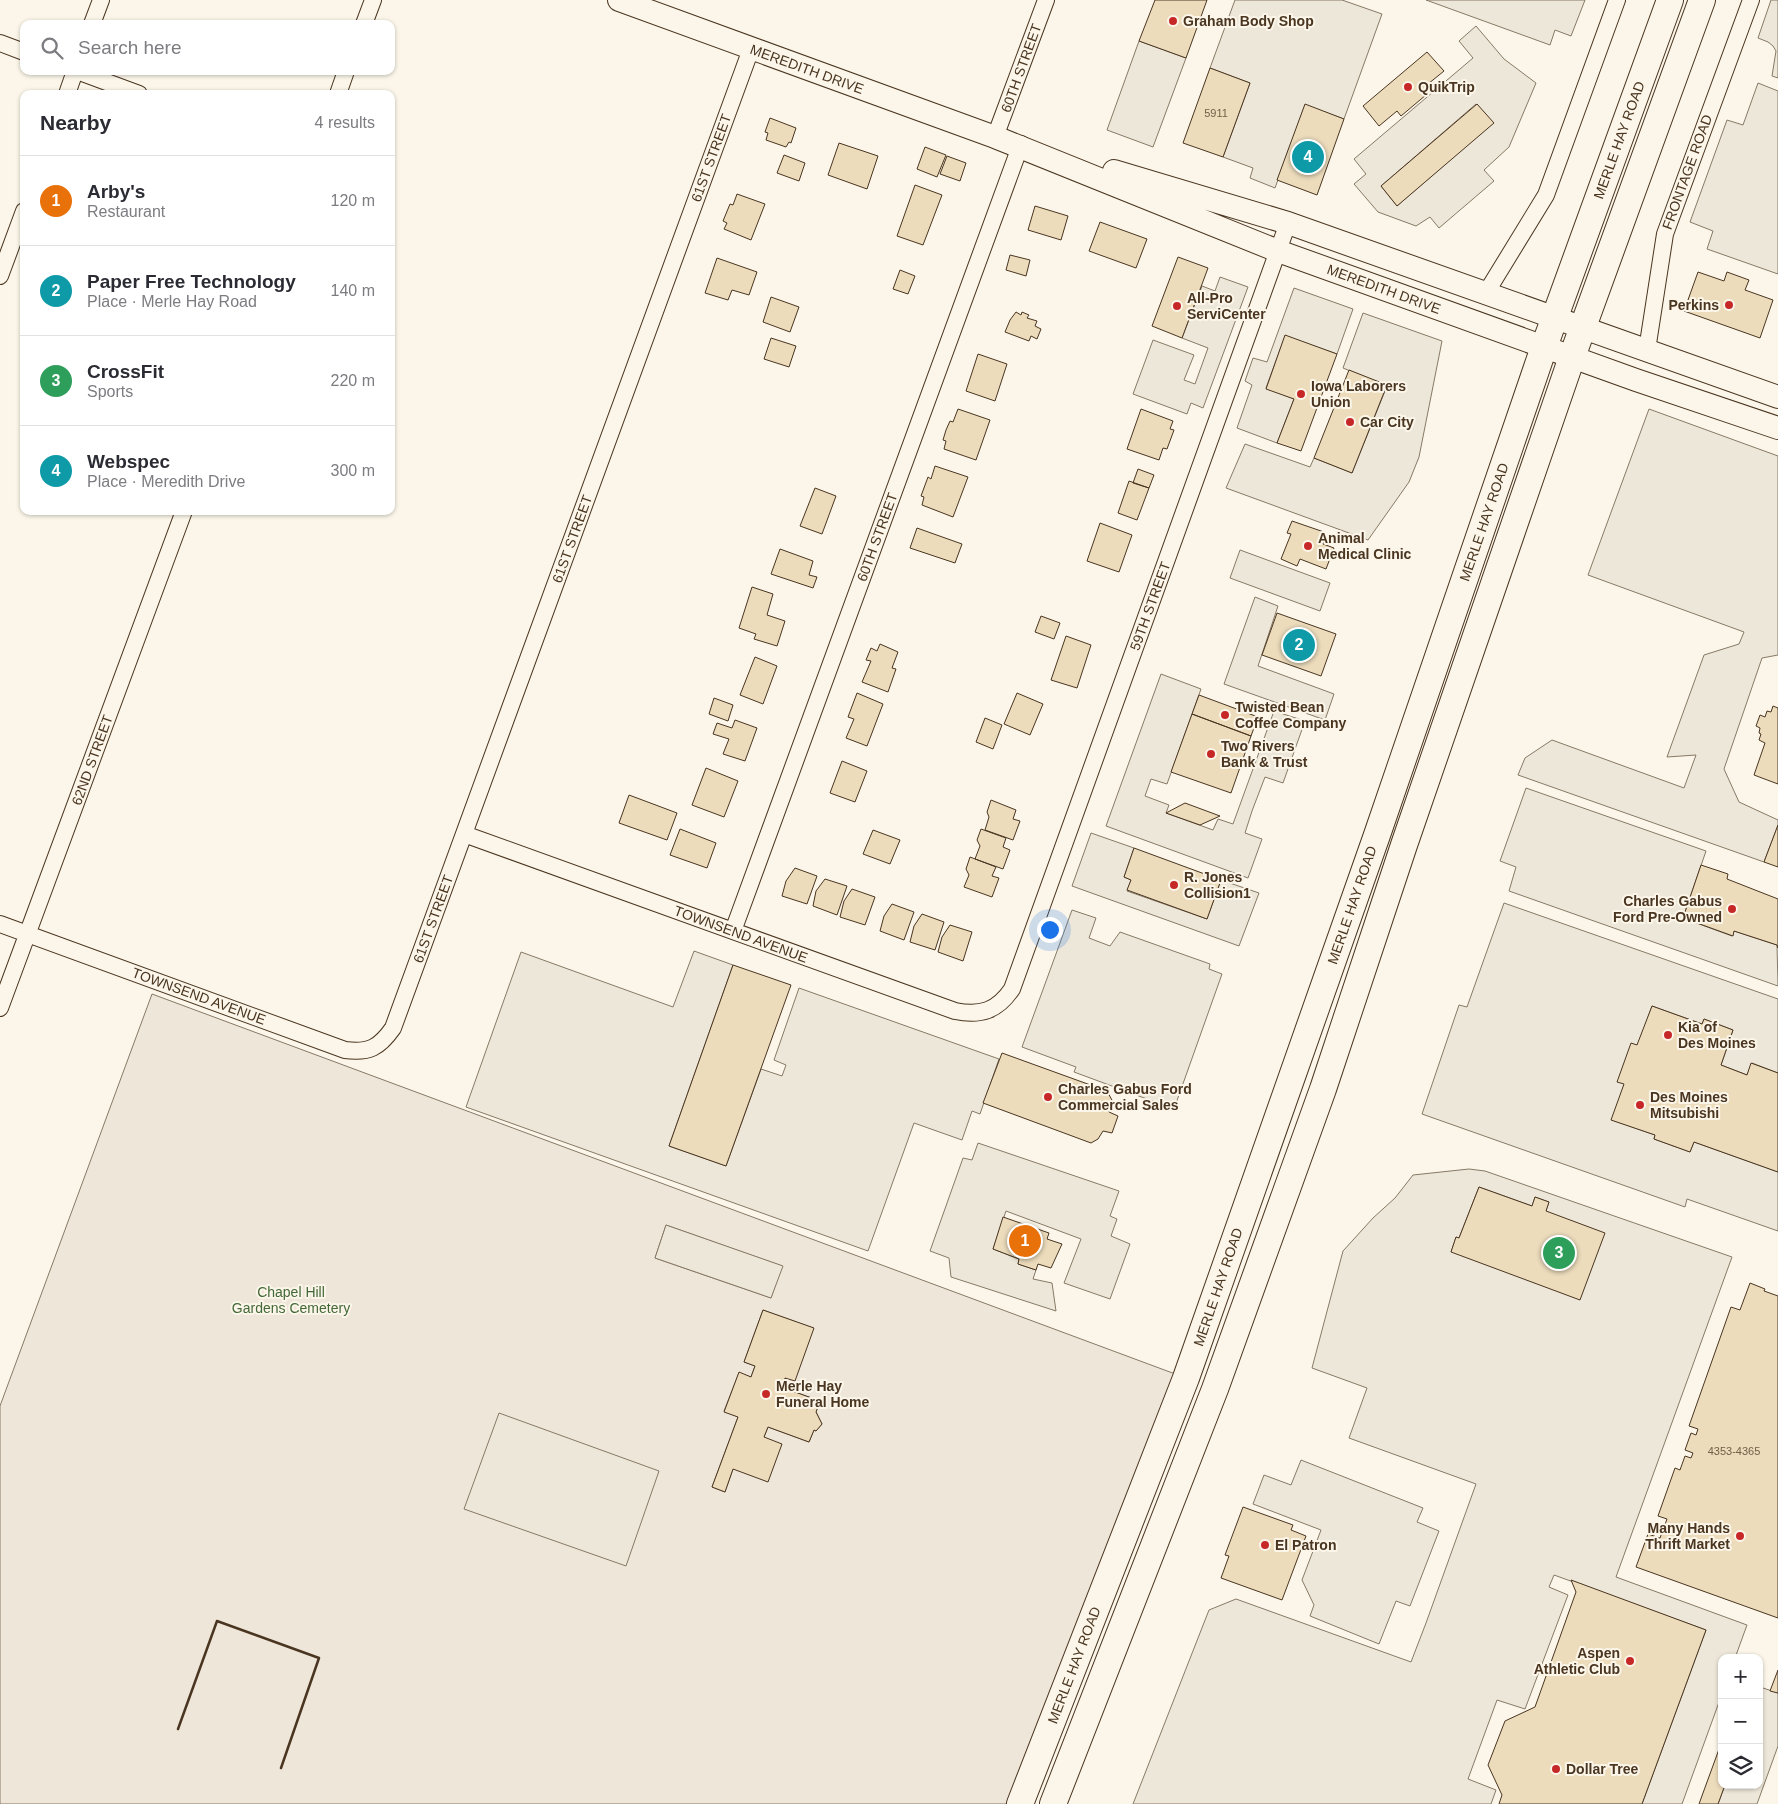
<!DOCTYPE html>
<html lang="en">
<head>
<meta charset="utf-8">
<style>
  :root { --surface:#fff; --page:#f2f2f3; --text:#2b2b33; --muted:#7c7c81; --line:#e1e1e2; --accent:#d93025 }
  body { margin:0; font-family:Arial,sans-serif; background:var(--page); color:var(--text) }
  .controls { position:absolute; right:15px; bottom:15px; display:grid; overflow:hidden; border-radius:10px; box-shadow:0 1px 4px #0004 }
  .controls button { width:45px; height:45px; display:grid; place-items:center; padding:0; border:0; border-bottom:1px solid var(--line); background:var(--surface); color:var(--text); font:25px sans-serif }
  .you { position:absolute; left:1049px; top:929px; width:18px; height:18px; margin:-12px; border:4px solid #fff; border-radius:50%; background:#1a73e8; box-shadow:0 0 0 8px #1a73e833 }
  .badge { display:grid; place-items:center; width:32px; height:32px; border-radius:50%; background:var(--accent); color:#fff; font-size:16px; font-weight:700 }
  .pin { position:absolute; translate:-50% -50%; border:2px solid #fff; box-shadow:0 1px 5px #0006 }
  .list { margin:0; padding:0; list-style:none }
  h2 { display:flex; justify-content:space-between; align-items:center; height:65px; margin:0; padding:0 20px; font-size:21px }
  h2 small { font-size:16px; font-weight:400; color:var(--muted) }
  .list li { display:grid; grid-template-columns:32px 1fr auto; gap:15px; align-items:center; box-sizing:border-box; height:90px; padding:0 20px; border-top:1px solid var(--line) }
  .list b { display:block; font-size:19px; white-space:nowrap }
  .list p { margin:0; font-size:16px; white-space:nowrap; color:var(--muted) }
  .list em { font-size:16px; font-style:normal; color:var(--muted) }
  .icon { flex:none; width:28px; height:28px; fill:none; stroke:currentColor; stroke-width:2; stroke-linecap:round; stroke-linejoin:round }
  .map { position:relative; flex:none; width:1778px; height:1804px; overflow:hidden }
  .search { position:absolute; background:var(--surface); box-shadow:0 1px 4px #0004; left:20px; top:20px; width:375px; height:55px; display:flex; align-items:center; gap:12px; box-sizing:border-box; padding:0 18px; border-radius:10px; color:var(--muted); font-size:19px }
  .panel { position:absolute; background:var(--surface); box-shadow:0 1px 4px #0004; left:20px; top:90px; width:375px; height:425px; border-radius:10px }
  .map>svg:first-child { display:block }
  .green { fill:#ede6d9; stroke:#887966; fill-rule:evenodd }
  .parking { fill:#ede7d9; stroke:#887966; fill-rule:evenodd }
  .building { fill:#ecdcbc; stroke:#4a3520 }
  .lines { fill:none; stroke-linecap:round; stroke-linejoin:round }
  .street-casing { stroke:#4a3520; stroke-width:18 }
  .secondary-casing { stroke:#4a3520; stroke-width:24 }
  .primary-casing { stroke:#4a3520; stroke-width:28 }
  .street { stroke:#fbf6e9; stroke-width:16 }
  .secondary { stroke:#fbf6e9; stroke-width:22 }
  .primary { stroke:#fbf6e9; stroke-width:26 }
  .wall { stroke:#4a3520; stroke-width:2.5 }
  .poi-dot { fill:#c62828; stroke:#fbf6e9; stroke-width:2 }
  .labels { text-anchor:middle; stroke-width:4; stroke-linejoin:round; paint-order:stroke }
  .number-label { font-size:11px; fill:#725f47 }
  .poi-label { font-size:14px; font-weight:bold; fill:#4a3520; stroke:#fbf6e9; text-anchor:start }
  .street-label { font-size:14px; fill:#4a3520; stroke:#fbf6e9 }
  .park-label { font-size:14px; fill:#436837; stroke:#fbf6e9 }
</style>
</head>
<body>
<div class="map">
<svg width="1778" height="1804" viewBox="0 0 1778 1804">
  <rect width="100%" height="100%" fill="#fbf6e9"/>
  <path class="green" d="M152 994 1186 1378 1020 1804H0V1406ZM666 1225 782 1266 771 1298 655 1258ZM763 1310 813 1328 781 1387 820 1401 816 1412 822 1424 816 1431 814 1430 809 1442 768 1427 764 1437 733 1469 725 1492 712 1487 738 1417 724 1411 739 1373 751 1377 755 1366 744 1362Z"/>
  <path class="parking" d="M1235 0H1342L1382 14 1344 119 1305 105 1275 188 1250 178 1253 168 1223 157 1250 83 1210 68Z
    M1426 0H1585L1571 36 1555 30 1550 45Z
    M1771 0H1778V78L1772 76 1776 51 1773 46 1768 42 1758 38Z
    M1476 26 1504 59 1536 83 1509 147 1484 170 1494 181 1439 228 1430 217 1416 226 1378 212 1354 184 1366 174 1354 159 1473 58 1459 41ZM1476 104 1493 123 1397 206 1381 186Z
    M1139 41 1186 58 1153 147 1107 130Z
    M1758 83 1778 91V274L1707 249 1713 231 1690 222 1727 120 1743 125Z
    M1220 277 1248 287 1203 408 1191 403 1187 414 1133 394 1153 340 1194 355 1184 380 1195 384 1208 348 1182 338 1202 286 1215 291Z
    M1294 288 1353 309 1337 354 1285 336 1266 388 1294 399 1277 443 1237 428 1252 385 1245 381 1253 358 1267 362Z
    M1363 313 1442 341 1419 457 1409 482 1368 540 1226 488 1245 444 1310 467 1314 458 1352 473 1387 386 1343 368Z
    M1649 409 1778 456V655L1762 658 1724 769 1739 802 1778 820V825L1764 862 1518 775 1525 758 1552 740 1684 788 1696 755 1667 757 1704 655 1739 644 1744 632 1588 575Z
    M1240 550 1330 583 1320 611 1230 578Z
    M1255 597 1278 606 1258 666 1334 694 1325 720 1224 684Z
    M1161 674 1201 689 1167 784 1151 779 1145 796 1169 805 1166 813 1213 830 1218 819 1233 824 1274 711 1305 721 1283 783 1265 777 1252 811 1245 833 1262 839 1248 878 1106 826Z
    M1526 788 1706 851 1683 918 1732 936 1734 931 1777 945 1778 986 1509 891 1516 867 1500 861Z
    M1091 833 1134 848 1124 877 1131 880 1127 891 1207 919 1221 880 1259 893 1239 946 1072 886Z
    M1504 903 1778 999V1073L1752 1063 1747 1075 1721 1065 1733 1030 1704 1019 1702 1024 1652 1006 1612 1120 1655 1135 1654 1139 1690 1152 1694 1142 1778 1172V1231L1687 1199 1685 1207 1422 1114 1459 1005 1467 1007Z
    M1072 910 1096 918 1089 938 1110 946 1120 932 1210 964 1209 969 1222 974 1174 1109 1074 1072 1076 1067 1022 1047Z
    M694 951 733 965 669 1146 726 1166 761 1069 782 1076 786 1065 774 1060 799 988 999 1059 980 1114 972 1111 962 1140 914 1123 868 1251 466 1107 521 952 673 1007Z
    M978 1143 1119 1191 1110 1216 1117 1219 1111 1236 1130 1244 1110 1299 1064 1283 1081 1239 1006 1211 993 1249 1019 1259 1018 1264 1036 1270 1033 1279 1052 1283 1056 1311 951 1277 949 1258 930 1251 963 1158 972 1160Z
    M1469 1169 1485 1171 1732 1257 1616 1577 1747 1625 1735 1658H1722V1694L1682 1804H1642L1706 1630 1554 1575 1549 1587 1568 1595 1525 1709 1497 1700 1468 1779 1496 1790 1491 1804H1133L1209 1610 1236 1599 1411 1662 1426 1623 1476 1484 1349 1438 1367 1388 1312 1368 1343 1251 1373 1218 1395 1198 1413 1175ZM1479 1187 1532 1206 1535 1197 1549 1202 1546 1211 1451 1252 1456 1237 1459 1238Z
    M666 1225 783 1266 771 1298 655 1258Z
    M499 1413 659 1471 626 1566 464 1509Z
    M1301 1460 1423 1508 1417 1522 1439 1531 1410 1606 1396 1601 1379 1644 1310 1616 1314 1605 1302 1580 1321 1530 1253 1504 1264 1475 1291 1485Z
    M1760 1687 1778 1693V1746L1757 1804H1718L1725 1785H1759Z"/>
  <path class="building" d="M1155 0H1207L1186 58 1139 41Z
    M1427 52 1444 71 1428 84 1433 89 1401 116 1397 111 1379 126 1363 106Z
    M1210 68 1250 83 1223 157 1183 143Z
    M1305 104 1344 119 1317 195 1277 180Z
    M1477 104 1494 123 1397 206 1381 186Z
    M770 118 796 128 791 143 789 142 786 147 766 140 768 133 765 132Z
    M839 143 878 156 867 189 828 175Z
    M925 147 946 155 937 177 917 169Z
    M784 155 805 163 799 181 777 173Z
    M947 156 966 163 960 181 940 174Z
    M915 185 942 195 923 245 897 236Z
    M737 194 765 204 751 240 724 229 727 223 723 221 730 204 733 205Z
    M1035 206 1068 216 1061 240 1028 230Z
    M1100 222 1147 239 1136 268 1089 251Z
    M1010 255 1030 260 1026 276 1006 270Z
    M1178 257 1208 268 1182 338 1152 326Z
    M717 258 757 272 749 295 732 290 728 300 705 293Z
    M900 270 915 276 908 294 893 289Z
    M1698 272 1724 281 1727 272 1749 280 1745 290 1773 300 1760 338 1684 311Z
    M771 297 799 307 790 332 763 322Z
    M1016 312 1021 315 1022 312 1029 315 1027 318 1037 321 1035 326 1041 329 1037 339 1031 336 1029 341 1005 332 1010 320Z
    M1285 335 1337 354 1301 451 1277 443 1294 399 1266 389Z
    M771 338 796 346 789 367 764 359Z
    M978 354 1007 364 995 401 966 391Z
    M1349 370 1387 385 1352 473 1314 458Z
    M958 409 990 420 976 460 944 449 946 441 943 440 946 430 950 421 953 422Z
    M1141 409 1173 421 1170 429 1174 430 1167 449 1163 448 1159 460 1127 449Z
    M935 466 968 477 953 517 922 505 924 497 921 496 928 477 931 479Z
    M1138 469 1154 475 1149 488 1133 483Z
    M1129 481 1149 488 1137 520 1118 513Z
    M815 488 836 496 822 534 800 526Z
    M1292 521 1324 532 1326 536 1323 544 1334 548 1326 569 1300 559 1297 566 1281 559 1291 534 1287 533Z
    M1100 523 1132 535 1119 572 1087 561Z
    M917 528 962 544 955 563 910 548Z
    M780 549 813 561 809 575 817 577 813 588 771 574Z
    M752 587 773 594 767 615 785 621 777 646 754 639 756 634 739 628Z
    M1277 613 1336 634 1321 676 1262 655Z
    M1041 616 1060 623 1054 639 1035 632Z
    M1066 636 1091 645 1077 688 1051 680Z
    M880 644 898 652 892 668 896 669 888 692 862 682 871 661 866 660 871 648 877 651Z
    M755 657 777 666 763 704 740 695Z
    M857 693 883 704 867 746 846 738 854 719 848 717Z
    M1017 693 1043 704 1030 735 1004 724Z
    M1199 695 1258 717 1251 736 1192 714Z
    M714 698 733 705 728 721 709 714Z
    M1773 706 1778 708V784L1754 775 1765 743 1759 740 1761 734 1759 733 1760 728 1756 726 1760 715 1765 717 1767 711 1771 712Z
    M1192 714 1251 736 1231 793 1171 772Z
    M985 718 1002 725 993 749 976 742Z
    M735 720 757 728 745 761 723 754 729 739 713 734 717 723 732 728Z
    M842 761 867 771 855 802 830 793Z
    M706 768 738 781 724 817 692 805Z
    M629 795 677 813 667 840 619 823Z
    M991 800 1016 810 1013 819 1020 821 1013 840 985 830 989 817 987 812Z
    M1185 803 1220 816 1200 825 1166 813Z
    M1778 825V867L1764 862Z
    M680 829 716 843 707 868 670 855Z
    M981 829 1006 838 1003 847 1010 850 1003 869 975 859 980 846 977 840Z
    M873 830 900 840 890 864 863 854Z
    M1134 848 1221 880 1207 919 1127 890 1131 880 1124 877Z
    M970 857 996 867 992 876 999 878 992 897 964 887 969 875 966 869Z
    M1701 865 1728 874 1727 879 1778 899V948L1777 945 1734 931 1733 936 1683 918Z
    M795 868 817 876 807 904 782 896 786 881Z
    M825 879 847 886 837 915 813 906 816 891Z
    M852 889 875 897 865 925 840 917 844 901Z
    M892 904 914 912 904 940 880 931 884 916Z
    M922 914 944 922 935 950 910 942 914 926Z
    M950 925 972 932 963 961 938 952 942 937Z
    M733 965 791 985 726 1166 669 1146Z
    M1652 1006 1702 1024 1704 1019 1733 1030 1721 1065 1747 1075 1751 1063 1778 1073V1172L1694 1142 1690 1152 1654 1139 1655 1135 1611 1120 1624 1084 1617 1082 1631 1043 1637 1045Z
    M1002 1053 1107 1091 1113 1102 1109 1112 1118 1116 1112 1133 1103 1131 1098 1139 1091 1143 983 1103Z
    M1479 1187 1532 1206 1535 1197 1549 1202 1546 1211 1605 1233 1580 1300 1451 1252 1456 1237 1459 1238Z
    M1003 1217 1049 1233 1047 1239 1062 1244 1051 1268 1038 1264 1036 1270 1018 1264 1019 1259 993 1249Z
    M1750 1283 1765 1289 1764 1291 1778 1296V1618L1636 1567 1648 1534 1660 1538 1667 1519 1658 1516 1675 1468 1680 1470 1685 1456 1691 1458 1693 1453 1685 1450 1691 1433 1696 1435 1698 1429 1689 1426 1731 1307 1740 1310Z
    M763 1310 814 1328 795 1381 785 1378 781 1387 820 1401 816 1412 822 1424 816 1431 814 1430 809 1442 768 1427 764 1437 782 1444 768 1482 733 1469 725 1492 712 1487 738 1417 724 1412 739 1372 751 1377 755 1366 744 1362Z
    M1243 1507 1293 1525 1291 1530 1306 1536 1282 1600 1221 1578 1229 1556 1225 1555Z
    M1571 1580 1706 1630 1642 1804H1499L1502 1795 1488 1765 1505 1721 1535 1707 1576 1592Z
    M1778 1670V1693L1770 1691Z
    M1722 1741V1785H1725L1718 1804H1699Z"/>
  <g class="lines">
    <defs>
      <path id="street" d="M92 24 101 0
        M364 24 373 0
        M0 43 24 52
        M77 71 139 94
        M67 94 75 71
        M338 94 346 71
        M995 137 1046 0
        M0 276 24 211
        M1486 293 1546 195 1617 0
        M1647 350 1665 234 1751 0
        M464 834 955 1011C981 1016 997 1011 1012 989L1288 223
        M0 924 345 1050C369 1053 379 1048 393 1028L751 49
        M733 931 1021 144
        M0 1008 184 511"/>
      <path id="secondary" d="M619 0 995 137 1278 251 1636 380 1778 428
        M1114 171 1288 223 1778 397"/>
      <path id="primary" d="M1020 1804 1186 1378 1377 835 1544 347 1670 0
        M1053 1804 1215 1389 1323 1089 1404 845 1572 357 1702 0"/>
    </defs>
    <use href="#street" class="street-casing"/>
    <use href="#secondary" class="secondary-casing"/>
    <use href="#primary" class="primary-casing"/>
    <use href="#street" class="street"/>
    <use href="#secondary" class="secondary"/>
    <use href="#primary" class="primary"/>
    <path class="wall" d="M178 1729 217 1621 319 1658 281 1768"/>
  </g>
  <g class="poi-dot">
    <circle cx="1173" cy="21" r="5"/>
    <circle cx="1408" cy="87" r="5"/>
    <circle cx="1729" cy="305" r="5"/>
    <circle cx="1177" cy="306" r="5"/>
    <circle cx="1301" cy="394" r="5"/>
    <circle cx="1350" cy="422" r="5"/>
    <circle cx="1308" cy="546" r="5"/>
    <circle cx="1225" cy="715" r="5"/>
    <circle cx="1211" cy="754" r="5"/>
    <circle cx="1174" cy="885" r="5"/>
    <circle cx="1732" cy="909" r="5"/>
    <circle cx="1668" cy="1035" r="5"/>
    <circle cx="1048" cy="1097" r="5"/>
    <circle cx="1640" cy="1105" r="5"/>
    <circle cx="766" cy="1394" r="5"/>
    <circle cx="1740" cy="1536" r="5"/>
    <circle cx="1265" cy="1545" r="5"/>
    <circle cx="1630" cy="1661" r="5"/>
    <circle cx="1556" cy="1769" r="5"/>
  </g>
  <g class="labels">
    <g class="number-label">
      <text x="1216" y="117">5911</text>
      <text x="1734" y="1455">4353-4365</text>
    </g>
    <g class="poi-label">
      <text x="1183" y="26">Graham Body Shop</text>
      <text x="1418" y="92">QuikTrip</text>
      <text x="1187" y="303">All-Pro<tspan x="1187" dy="16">ServiCenter</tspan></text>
      <text x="1719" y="310" text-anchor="end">Perkins</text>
      <text x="1311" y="391">Iowa Laborers<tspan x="1311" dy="16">Union</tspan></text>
      <text x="1360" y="427">Car City</text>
      <text x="1318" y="543">Animal<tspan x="1318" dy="16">Medical Clinic</tspan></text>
      <text x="1235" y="712">Twisted Bean<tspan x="1235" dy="16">Coffee Company</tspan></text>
      <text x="1221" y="751">Two Rivers<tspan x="1221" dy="16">Bank &amp; Trust</tspan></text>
      <text x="1184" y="882">R. Jones<tspan x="1184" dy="16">Collision1</tspan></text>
      <text x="1722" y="906" text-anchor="end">Charles Gabus<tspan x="1722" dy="16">Ford Pre-Owned</tspan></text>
      <text x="1678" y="1032">Kia of<tspan x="1678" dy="16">Des Moines</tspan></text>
      <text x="1058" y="1094">Charles Gabus Ford<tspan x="1058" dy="16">Commercial Sales</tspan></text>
      <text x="1650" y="1102">Des Moines<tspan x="1650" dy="16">Mitsubishi</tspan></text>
      <text x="776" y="1391">Merle Hay<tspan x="776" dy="16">Funeral Home</tspan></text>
      <text x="1730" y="1533" text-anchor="end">Many Hands<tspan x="1730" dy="16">Thrift Market</tspan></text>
      <text x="1275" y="1550">El Patron</text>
      <text x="1620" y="1658" text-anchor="end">Aspen<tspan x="1620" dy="16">Athletic Club</tspan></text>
      <text x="1566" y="1774">Dollar Tree</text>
    </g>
    <g class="street-label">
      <text transform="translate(1021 68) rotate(-70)" y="5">60TH STREET</text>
      <text transform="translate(807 69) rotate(20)" y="5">MEREDITH DRIVE</text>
      <text transform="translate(1619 140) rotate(-70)" y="5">MERLE HAY ROAD</text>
      <text transform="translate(711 158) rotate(-70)" y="5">61ST STREET</text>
      <text transform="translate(1687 172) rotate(-70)" y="5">FRONTAGE ROAD</text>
      <text transform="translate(1384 289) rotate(20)" y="5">MEREDITH DRIVE</text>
      <text transform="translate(1484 522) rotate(-71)" y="5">MERLE HAY ROAD</text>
      <text transform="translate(877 537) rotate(-70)" y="5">60TH STREET</text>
      <text transform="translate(572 539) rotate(-70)" y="5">61ST STREET</text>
      <text transform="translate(1150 606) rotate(-70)" y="5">59TH STREET</text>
      <text transform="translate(92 760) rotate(-70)" y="5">62ND STREET</text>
      <text transform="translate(1352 905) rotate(-71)" y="5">MERLE HAY ROAD</text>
      <text transform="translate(433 919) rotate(-70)" y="5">61ST STREET</text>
      <text transform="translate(741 934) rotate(20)" y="5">TOWNSEND AVENUE</text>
      <text transform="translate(199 996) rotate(20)" y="5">TOWNSEND AVENUE</text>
      <text transform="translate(1218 1287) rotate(-71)" y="5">MERLE HAY ROAD</text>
      <text transform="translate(1074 1665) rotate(-69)" y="5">MERLE HAY ROAD</text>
    </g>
    <g class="park-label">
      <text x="291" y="1297">Chapel Hill<tspan x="291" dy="16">Gardens Cemetery</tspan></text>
    </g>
  </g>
</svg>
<div class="controls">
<button>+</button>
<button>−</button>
<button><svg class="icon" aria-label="layers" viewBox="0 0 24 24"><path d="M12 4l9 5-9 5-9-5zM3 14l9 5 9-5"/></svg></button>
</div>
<div class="you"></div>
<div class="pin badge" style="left:1025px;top:1241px;background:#e8710a">1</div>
<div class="pin badge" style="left:1299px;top:645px;background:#0f9aa8">2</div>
<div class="pin badge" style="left:1559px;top:1253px;background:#2e9e5b">3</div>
<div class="pin badge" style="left:1308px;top:157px;background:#0f9aa8">4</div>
<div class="search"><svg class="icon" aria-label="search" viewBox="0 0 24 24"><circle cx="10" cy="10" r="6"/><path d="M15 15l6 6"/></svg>Search here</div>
<section class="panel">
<h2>Nearby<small>4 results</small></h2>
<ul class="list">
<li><span class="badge" style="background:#e8710a">1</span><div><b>Arby's</b><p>Restaurant</p></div><em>120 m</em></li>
<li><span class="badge" style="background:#0f9aa8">2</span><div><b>Paper Free Technology</b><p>Place · Merle Hay Road</p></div><em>140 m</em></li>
<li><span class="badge" style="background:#2e9e5b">3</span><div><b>CrossFit</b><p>Sports</p></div><em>220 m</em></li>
<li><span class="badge" style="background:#0f9aa8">4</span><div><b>Webspec</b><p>Place · Meredith Drive</p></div><em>300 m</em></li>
</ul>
</section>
</div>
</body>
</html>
